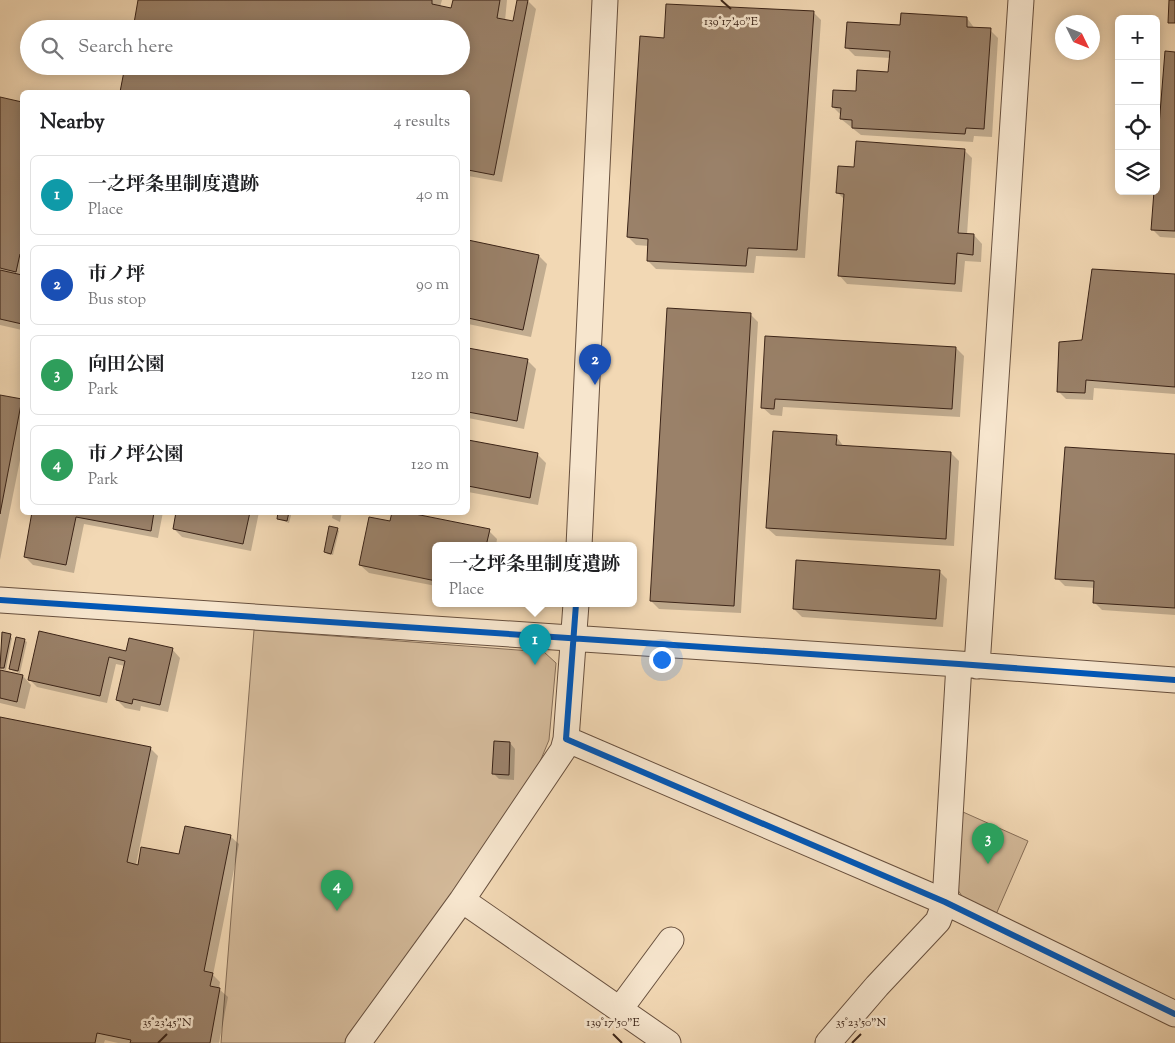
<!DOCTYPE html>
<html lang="en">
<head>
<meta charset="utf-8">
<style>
  :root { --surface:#fff; --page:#f2f2f2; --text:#202124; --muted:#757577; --line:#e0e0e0; --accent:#8f2418 }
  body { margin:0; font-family:"Sorts Mill Goudy","Noto Serif JP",serif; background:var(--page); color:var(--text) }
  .controls { position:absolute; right:15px; top:15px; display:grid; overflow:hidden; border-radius:8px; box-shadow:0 2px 12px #0003 }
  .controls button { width:45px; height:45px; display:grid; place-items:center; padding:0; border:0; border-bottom:1px solid var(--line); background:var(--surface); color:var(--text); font:25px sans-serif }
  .compass { position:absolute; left:1055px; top:15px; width:45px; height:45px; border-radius:50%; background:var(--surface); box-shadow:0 2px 12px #0003; rotate:133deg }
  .you { position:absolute; left:661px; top:659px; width:18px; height:18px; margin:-12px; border:4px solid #fff; border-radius:50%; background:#1a73e8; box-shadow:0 0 0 8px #1a73e833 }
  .badge { display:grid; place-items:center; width:32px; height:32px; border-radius:50%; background:var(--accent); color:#fff; font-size:16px; font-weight:700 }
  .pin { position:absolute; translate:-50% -41px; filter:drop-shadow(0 1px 2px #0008) }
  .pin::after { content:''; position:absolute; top:26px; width:18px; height:15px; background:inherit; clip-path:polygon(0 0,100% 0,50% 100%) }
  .popup { position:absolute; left:432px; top:542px; width:205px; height:65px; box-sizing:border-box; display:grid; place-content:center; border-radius:8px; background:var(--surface); filter:drop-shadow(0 1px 4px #0005); font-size:16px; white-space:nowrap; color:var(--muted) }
  .popup b { font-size:19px; color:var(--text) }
  .popup::after { content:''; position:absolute; left:50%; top:100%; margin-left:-10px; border:10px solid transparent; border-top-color:var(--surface) }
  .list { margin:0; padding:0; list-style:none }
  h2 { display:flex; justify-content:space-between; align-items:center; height:65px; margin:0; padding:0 20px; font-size:21px }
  h2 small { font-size:16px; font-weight:400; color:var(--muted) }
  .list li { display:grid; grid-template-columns:32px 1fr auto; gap:15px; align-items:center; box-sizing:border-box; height:80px; margin:0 10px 10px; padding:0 10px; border:1px solid var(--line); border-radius:8px }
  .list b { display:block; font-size:19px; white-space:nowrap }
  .list p { margin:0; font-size:16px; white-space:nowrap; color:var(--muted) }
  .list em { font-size:16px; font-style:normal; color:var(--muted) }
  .icon { flex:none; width:28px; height:28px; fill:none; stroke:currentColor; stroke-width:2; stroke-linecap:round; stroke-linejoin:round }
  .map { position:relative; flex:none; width:1175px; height:1043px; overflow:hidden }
  .search { position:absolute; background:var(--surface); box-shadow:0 2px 12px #0003; left:20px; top:20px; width:450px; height:55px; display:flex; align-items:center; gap:12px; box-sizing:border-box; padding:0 18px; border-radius:28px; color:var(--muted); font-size:19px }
  .panel { position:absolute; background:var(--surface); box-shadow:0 2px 12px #0003; left:20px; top:90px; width:450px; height:425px; border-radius:8px }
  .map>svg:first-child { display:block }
  .green { fill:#d3b999; stroke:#866e58 }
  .shadow { fill:#0003 }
  .building { fill:#9a8169; stroke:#3a2317 }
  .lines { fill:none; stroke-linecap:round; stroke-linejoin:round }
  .minor-casing { stroke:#68503e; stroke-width:27 }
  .minor { stroke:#f7e6ce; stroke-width:25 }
  .cycleway-casing { stroke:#f7e6ce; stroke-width:9 }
  .cycleway { stroke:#0057b8; stroke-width:6 }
  .ticks { fill:none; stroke:#3a2317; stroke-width:2 }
  .ticks-label { font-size:12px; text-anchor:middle; fill:#3a2317; stroke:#f7e6ce; stroke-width:5; stroke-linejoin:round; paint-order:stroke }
</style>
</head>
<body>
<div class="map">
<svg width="1175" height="1043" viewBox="0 0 1175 1043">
  <rect width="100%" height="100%" fill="#f2d8b4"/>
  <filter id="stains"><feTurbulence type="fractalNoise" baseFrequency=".004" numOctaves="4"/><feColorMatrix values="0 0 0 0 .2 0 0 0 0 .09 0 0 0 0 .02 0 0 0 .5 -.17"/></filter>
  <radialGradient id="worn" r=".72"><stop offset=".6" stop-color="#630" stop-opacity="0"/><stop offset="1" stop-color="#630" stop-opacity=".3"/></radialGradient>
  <path class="green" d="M254 630 544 652 556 663 549 740 532 781 352 1043H221Z
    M963 812 1028 841 994 919 967 904 956 887Z"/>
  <path class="shadow" d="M139 0H442L440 7 452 9 454 0H507L505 21 514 22 518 0 528 1 536 9 502 182 468 176V92H121L126 66H461V29Z
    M813 12 821 20 805 258 756 256 754 273 656 269 648 261 649 246 636 245 628 237 665 39Z
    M967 18 975 29 990 30 998 38 992 137 974 136 973 142 861 135 841 119V115L833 107 889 73 890 58 855 56 847 48 901 26Z
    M1175 53V238L1160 237 1152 229Z
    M0 98 22 103V330L0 325Z
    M964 150 972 158 967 235H974L982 244 981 262 965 261 962 292 847 284 839 275 845 200 838 193 855 169Z
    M468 241 539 256 547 264 531 337 468 324Z
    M1175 275V394L1094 388 1093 400 1066 399 1058 391Z
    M750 314 758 322 741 613 659 609 651 601Z
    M767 338 956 348 964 356 960 417 783 407 782 416 771 415 762 407Z
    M468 350 528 361 536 369 524 429 468 418Z
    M0 396 22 401V450L0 560Z
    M836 436 844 447 951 453 959 461 954 546 776 536 767 528Z
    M468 441 538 455 546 463 538 505 468 492Z
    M1175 456V615L1102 610 1094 602 1095 588 1065 586 1057 578Z
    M34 512H163L158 538 84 524 74 573 33 565 25 557Z
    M177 512H259L251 551 182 537 174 529Z
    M280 512H292L289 523 278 519Z
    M333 512H342L340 522 332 518Z
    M391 522 489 531 497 539 496 546H436V586L369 573 360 565Z
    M337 529 339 531 333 555 327 554 325 551Z
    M939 571 947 579 943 627 802 617 794 609Z
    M40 633 127 652 172 649 180 658 168 712 141 706 140 711 125 708 117 700 125 666 116 664 107 703 37 687 29 679Z
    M3 634 12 638 6 670 0 669Z
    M24 640 27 642 20 673 13 671 11 669Z
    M0 671 23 676 31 685 25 709 0 703Z
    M0 719 150 748 158 756 136 865 180 856 230 836 239 844 213 975 220 982 219 989 228 997 219 1043H118L105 1040 104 1043H0Z
    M510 743 515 749 514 780 499 779 493 773Z"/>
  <path class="building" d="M138 0H432V4L451 8 453 0H500L497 18 513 21 517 0H528L494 175 468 170V92H120L125 66H461V29H133Z
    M1169 0H1175V23H1168Z
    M666 4 814 11 797 250 748 248 746 266 647 261 648 239 627 237 640 36 664 38Z
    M901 13 967 17V27L991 28 984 129 966 128 965 134 852 128V120L840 119 841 108 832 107 833 90 856 91 857 70 888 72 890 51 845 48 847 22 900 25Z
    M1165 51 1175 52V231L1151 230 1154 191H1156V163Z
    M0 97 22 102V255L20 254 16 272 0 268Z
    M856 141 965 149 958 233 974 234 973 255 957 253 955 284 838 276 844 194 836 193 838 166 854 167Z
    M468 240 539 255 523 330 468 318Z
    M1092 269 1175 274V387L1086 380 1085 393 1057 392 1059 342 1082 340Z
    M0 270 22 275V324L0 319Z
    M667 308 751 313 734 606 650 601Z
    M765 336 956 347 952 409 775 399 774 409 761 408Z
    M468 348 528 359 517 421 468 412Z
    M0 395 22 399 0 514Z
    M773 431 837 435 836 445 951 452 946 539 766 528Z
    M468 440 538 453 530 498 468 486Z
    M1065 447 1175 454V608L1093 603 1094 581 1055 579Z
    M32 512H154L151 531 76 517 66 565 24 557Z
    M176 512H250L243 544 173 529Z
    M278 512H289L287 521 277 519Z
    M392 512H405L490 529 486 546H436V581L359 565 369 517 390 521Z
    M329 526 338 528 331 554 324 552Z
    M796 560 940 570 936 619 793 609Z
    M39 631 126 651 129 638 173 648 160 705 133 699 132 704 116 700 125 661 109 657 100 696 28 680Z
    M2 632 11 634 4 668H0Z
    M16 637 25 639 18 671 9 669Z
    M0 670 23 675 17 702 0 698Z
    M0 717 151 747 127 862 138 865 141 847 179 854 185 826 231 835 204 971 213 973 210 986 220 988 210 1043H130L131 1040 97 1033 95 1043H0Z
    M494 741 510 742 509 775 492 774Z"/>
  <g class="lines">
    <defs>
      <path id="minor" d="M579 546 605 0
        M0 600 959 664 1175 680
        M576 604 566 739 945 902 1175 1014
        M977 666 1021 0
        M462 900 668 1043
        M620 1009 671 940
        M358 1043 462 900 563 750 566 739
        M828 1043 877 986 938 921 945 902 959 664"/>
    </defs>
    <use href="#minor" class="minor-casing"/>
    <use href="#minor" class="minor"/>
    <defs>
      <path id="cycleway" d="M0 600 959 664 1175 680
        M576 604 566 739 945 902 1175 1014"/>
    </defs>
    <use href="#cycleway" class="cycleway-casing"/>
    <use href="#cycleway" class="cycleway"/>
  </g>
  <path class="ticks" d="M721 0 731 9M613 1034 622 1043M158 1043 167 1034M852 1043 861 1034"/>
  <g class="ticks-label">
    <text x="731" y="25">139°17'40"E</text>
    <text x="167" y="1026">35°23'45"N</text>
    <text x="861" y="1026">35°23'50"N</text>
    <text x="613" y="1026">139°17'50"E</text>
  </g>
  <rect width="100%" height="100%" filter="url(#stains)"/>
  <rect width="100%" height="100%" fill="url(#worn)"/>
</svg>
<div class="controls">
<button>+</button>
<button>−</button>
<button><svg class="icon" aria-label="locate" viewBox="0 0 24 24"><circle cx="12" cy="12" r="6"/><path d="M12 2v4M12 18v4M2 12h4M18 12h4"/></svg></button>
<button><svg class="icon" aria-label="layers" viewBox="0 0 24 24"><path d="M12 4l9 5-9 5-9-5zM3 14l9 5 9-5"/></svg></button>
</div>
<svg class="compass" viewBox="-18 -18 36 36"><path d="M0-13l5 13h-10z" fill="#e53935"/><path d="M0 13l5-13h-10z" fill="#757577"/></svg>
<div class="you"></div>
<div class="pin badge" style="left:535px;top:665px;background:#0f9aa8">1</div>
<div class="popup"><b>一之坪条里制度遺跡</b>Place</div>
<div class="pin badge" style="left:595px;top:385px;background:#1a4fb4">2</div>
<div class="pin badge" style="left:988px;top:864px;background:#2e9e5b">3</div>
<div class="pin badge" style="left:337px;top:911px;background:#2e9e5b">4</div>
<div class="search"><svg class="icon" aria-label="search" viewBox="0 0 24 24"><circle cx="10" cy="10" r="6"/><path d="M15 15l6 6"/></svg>Search here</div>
<section class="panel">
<h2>Nearby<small>4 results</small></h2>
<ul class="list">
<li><span class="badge" style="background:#0f9aa8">1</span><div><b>一之坪条里制度遺跡</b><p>Place</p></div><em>40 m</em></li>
<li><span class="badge" style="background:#1a4fb4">2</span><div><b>市ノ坪</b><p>Bus stop</p></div><em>90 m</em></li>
<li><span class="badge" style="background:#2e9e5b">3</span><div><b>向田公園</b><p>Park</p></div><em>120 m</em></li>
<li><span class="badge" style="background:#2e9e5b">4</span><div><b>市ノ坪公園</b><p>Park</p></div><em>120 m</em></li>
</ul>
</section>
</div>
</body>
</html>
